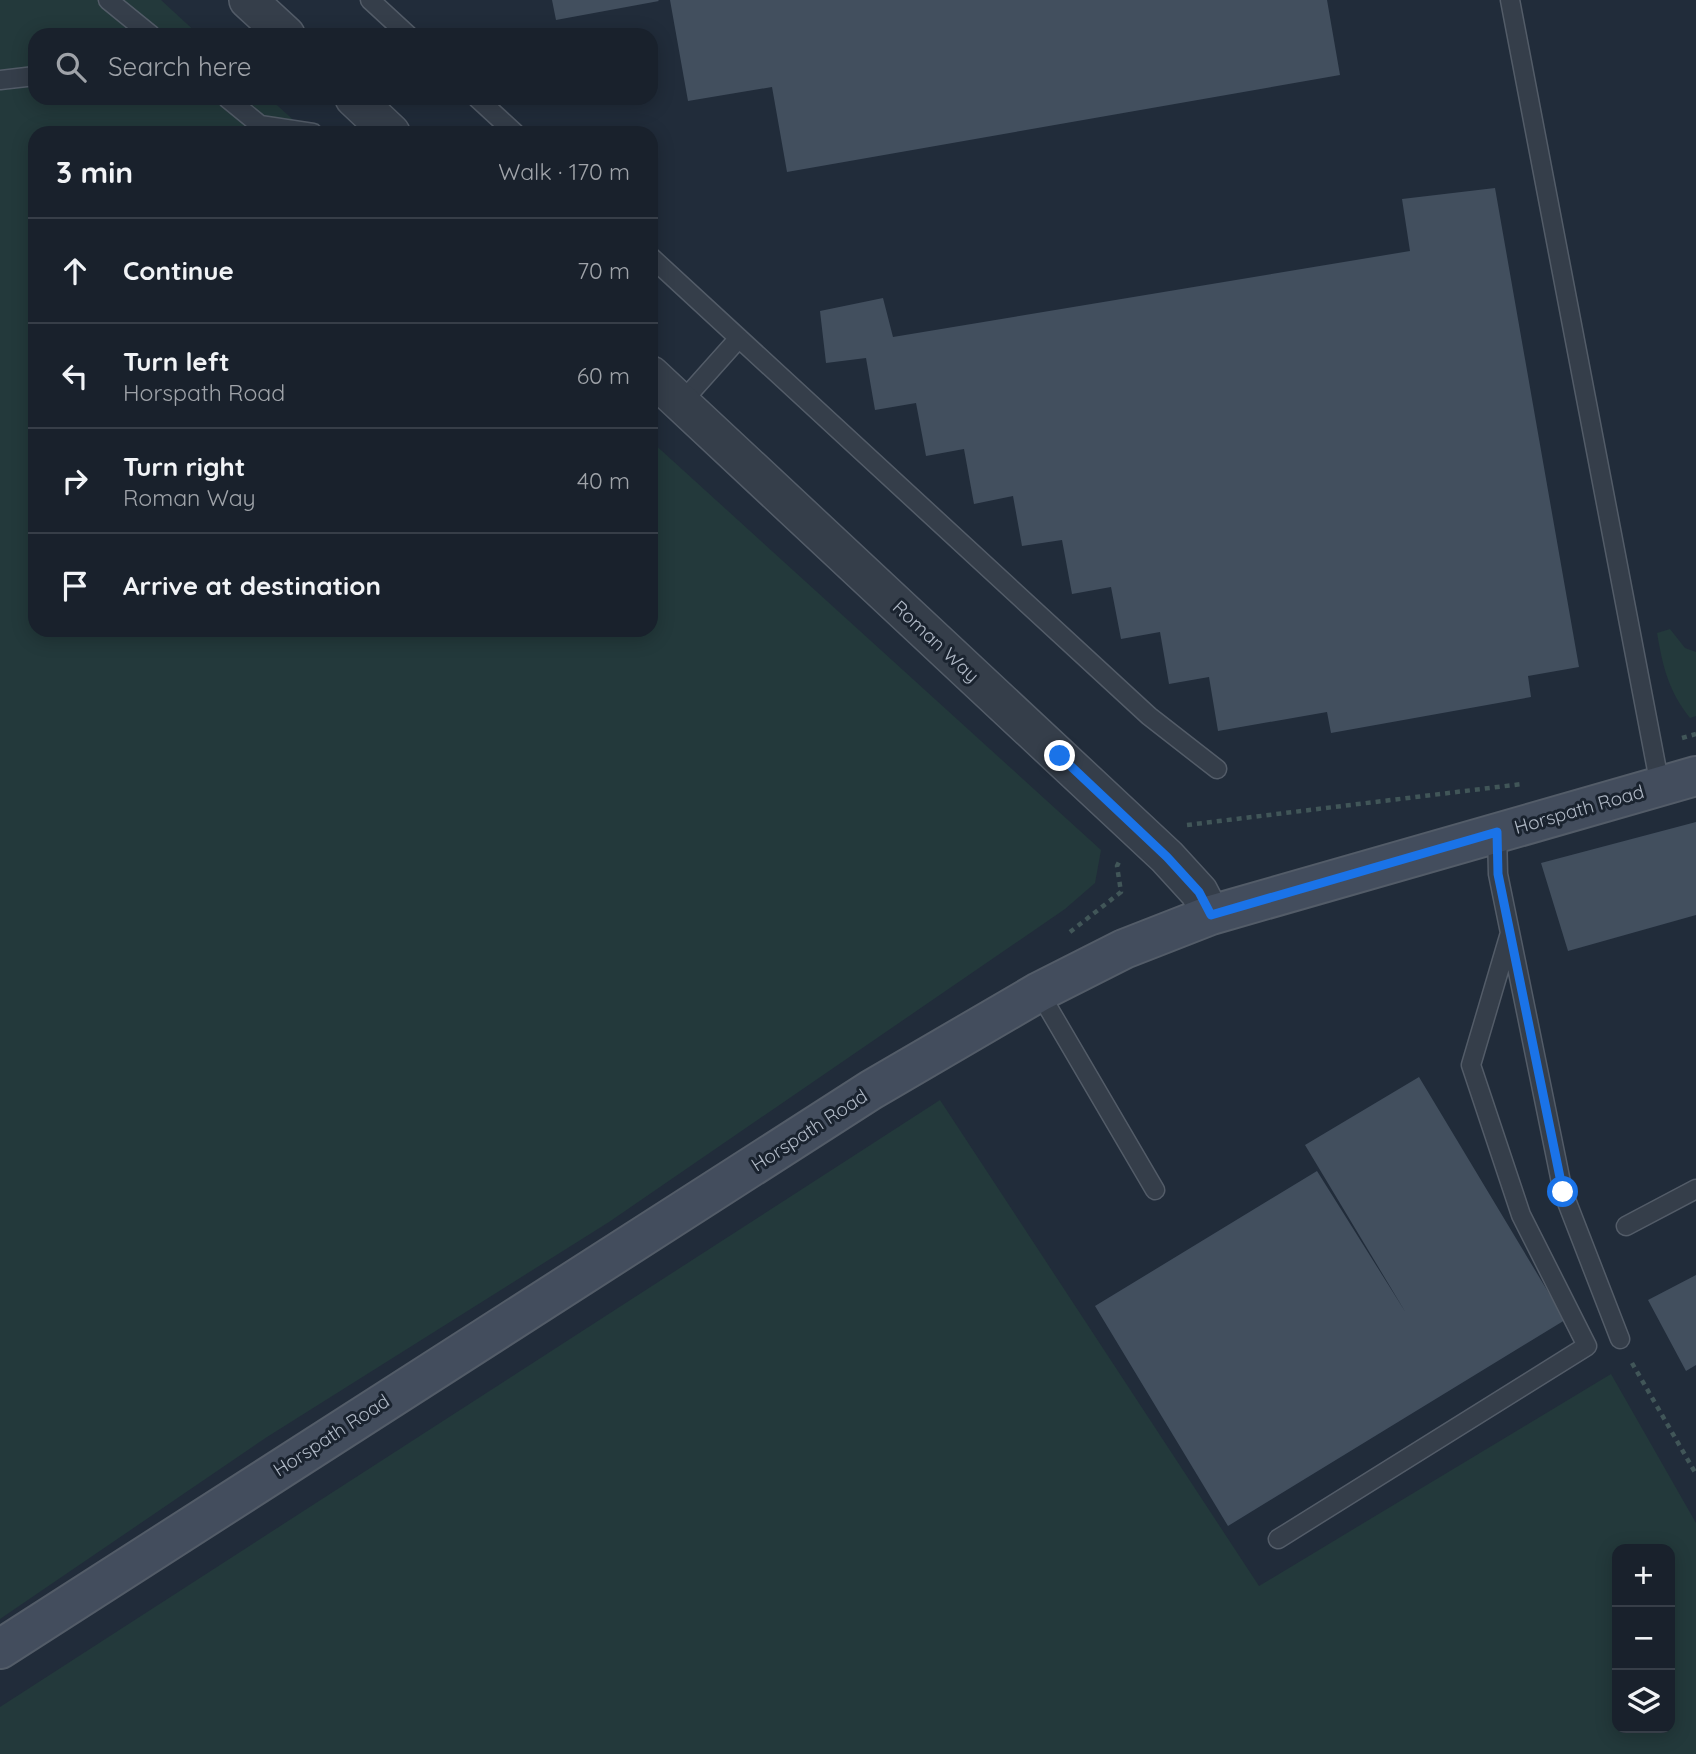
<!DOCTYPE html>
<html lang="en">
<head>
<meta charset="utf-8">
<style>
  :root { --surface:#19212c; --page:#222934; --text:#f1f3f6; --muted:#9fa3a9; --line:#373e48 }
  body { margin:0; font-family:Quicksand,sans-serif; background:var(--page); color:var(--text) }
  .controls { position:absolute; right:21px; bottom:21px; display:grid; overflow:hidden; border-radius:14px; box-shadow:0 4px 18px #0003 }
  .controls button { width:63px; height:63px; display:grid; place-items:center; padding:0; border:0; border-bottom:2px solid var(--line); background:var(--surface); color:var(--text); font:35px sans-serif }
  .stop { position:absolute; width:21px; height:21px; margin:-16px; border:5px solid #1a73e8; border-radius:50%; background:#fff }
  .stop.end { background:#1a73e8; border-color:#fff; box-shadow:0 2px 7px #0008 }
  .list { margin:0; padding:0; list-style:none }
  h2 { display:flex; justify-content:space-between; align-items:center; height:91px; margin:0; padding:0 28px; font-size:30px }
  h2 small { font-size:23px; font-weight:400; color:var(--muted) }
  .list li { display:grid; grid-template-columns:46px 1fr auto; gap:21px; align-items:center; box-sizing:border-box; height:105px; padding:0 28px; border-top:2px solid var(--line) }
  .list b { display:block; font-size:26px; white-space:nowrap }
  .list p { margin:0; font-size:23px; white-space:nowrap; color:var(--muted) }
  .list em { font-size:23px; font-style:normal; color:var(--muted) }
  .icon { flex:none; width:38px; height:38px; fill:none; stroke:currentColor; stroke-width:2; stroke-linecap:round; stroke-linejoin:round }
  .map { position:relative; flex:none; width:1696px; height:1754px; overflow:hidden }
  .search { position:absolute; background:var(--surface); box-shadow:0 4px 18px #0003; left:28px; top:28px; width:630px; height:77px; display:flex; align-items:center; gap:18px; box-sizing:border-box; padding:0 24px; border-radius:21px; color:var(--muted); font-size:26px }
  .panel { position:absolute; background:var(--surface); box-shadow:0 4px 18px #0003; left:28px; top:126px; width:630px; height:511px; border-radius:21px }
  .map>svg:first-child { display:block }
  .green { fill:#23393b; fill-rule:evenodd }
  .building { fill:#424f5e }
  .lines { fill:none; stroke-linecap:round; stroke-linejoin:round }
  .lane-casing { stroke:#535c68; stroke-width:21 }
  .street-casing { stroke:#535c68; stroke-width:40 }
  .secondary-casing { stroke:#535c68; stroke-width:42 }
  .path { stroke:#415658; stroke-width:4.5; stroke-dasharray:5 5; stroke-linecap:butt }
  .lane { stroke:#353e4a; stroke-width:18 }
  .street { stroke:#353e4a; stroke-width:37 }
  .secondary { stroke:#434d5d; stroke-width:38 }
  .route { stroke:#1a73e8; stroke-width:9 }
  .labels { text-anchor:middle; stroke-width:6; stroke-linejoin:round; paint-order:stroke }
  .street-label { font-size:19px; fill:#b0b9c6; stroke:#1a232f }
</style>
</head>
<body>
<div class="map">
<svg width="1696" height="1754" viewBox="0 0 1696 1754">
  <rect width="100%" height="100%" fill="#212c3a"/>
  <path class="green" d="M0 0H161L199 35H35V98H269L308 133H35V630H651V441L1101 850 1095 883 1065 909 609 1222 267 1437 0 1619Z
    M1670 629 1685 648 1696 652V716L1690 718C1668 690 1663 667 1657 633Z
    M940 1100 1259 1586 1611 1374 1696 1523V1754H0V1707ZM1617 1549H1670V1728H1617Z"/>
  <path class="building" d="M552 0H658L659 1 556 20Z
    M670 0H1327L1340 75 787 172 772 87 688 101Z
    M1495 188 1579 667 1528 676 1531 697 1331 733 1327 712 1218 731 1209 677 1169 684 1160 632 1121 639 1111 587 1072 594 1062 540 1022 546 1013 496 974 504 964 449 926 456 916 403 875 410 866 358 826 363 820 311 883 298 893 337 1410 251 1402 199Z
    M1696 822V915L1568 951 1541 863Z
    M1419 1077 1565 1320 1228 1526 1095 1306 1317 1171 1406 1313 1305 1145Z
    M1696 1275V1365L1686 1371 1648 1300Z"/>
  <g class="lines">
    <defs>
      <path id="lane" d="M108 0 151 35
        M370 0 408 35
        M1510 0 1660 786
        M0 80 35 76
        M227 98 260 125 313 133
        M477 98 515 133
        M651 257 1149 716 1217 769
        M681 403 739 338
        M1497 832 1498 874 1563 1192 1620 1339
        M1039 992 1155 1190
        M1626 1226 1696 1189
        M1278 1539 1587 1346 1521 1215 1471 1065 1510 933"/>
      <path id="street" d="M248 0 286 35
        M354 98 391 133
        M651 375 1167 857 1199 892 1211 915"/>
      <path id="secondary" d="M0 1649 871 1090 1039 992 1124 949 1211 915 1696 776"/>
    </defs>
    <use href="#lane" class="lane-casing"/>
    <use href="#street" class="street-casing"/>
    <use href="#secondary" class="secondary-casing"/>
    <path class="path" d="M1682 738 1696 734
      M1187 825 1522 784
      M1070 932 1121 892 1117 866 1119 862
      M1632 1363 1696 1474"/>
    <use href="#lane" class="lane"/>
    <use href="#street" class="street"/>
    <use href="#secondary" class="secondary"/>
  </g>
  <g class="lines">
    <path class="route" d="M1060 756 1167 857 1199 892 1211 915 1497 832 1498 874 1563 1192"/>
  </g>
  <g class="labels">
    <g class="street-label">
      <text transform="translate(936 641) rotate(43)" y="7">Roman Way</text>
      <text transform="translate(1579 809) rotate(-16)" y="7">Horspath Road</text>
      <text transform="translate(809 1130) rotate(-33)" y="7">Horspath Road</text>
      <text transform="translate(331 1435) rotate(-33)" y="7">Horspath Road</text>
    </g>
  </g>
</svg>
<div class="controls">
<button>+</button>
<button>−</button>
<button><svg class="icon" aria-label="layers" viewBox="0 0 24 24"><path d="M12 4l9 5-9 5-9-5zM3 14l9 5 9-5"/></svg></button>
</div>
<div class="stop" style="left:1563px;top:1192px"></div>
<div class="stop end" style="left:1060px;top:756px"></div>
<div class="search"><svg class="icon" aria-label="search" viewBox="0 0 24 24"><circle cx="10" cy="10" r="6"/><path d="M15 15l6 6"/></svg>Search here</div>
<section class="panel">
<h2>3 min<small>Walk · 170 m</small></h2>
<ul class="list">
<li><svg class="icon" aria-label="ahead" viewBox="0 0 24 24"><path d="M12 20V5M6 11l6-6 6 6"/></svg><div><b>Continue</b></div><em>70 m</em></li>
<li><svg class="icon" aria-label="left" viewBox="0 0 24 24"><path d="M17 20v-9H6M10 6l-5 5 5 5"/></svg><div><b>Turn left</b><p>Horspath Road</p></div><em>60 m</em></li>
<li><svg class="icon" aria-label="right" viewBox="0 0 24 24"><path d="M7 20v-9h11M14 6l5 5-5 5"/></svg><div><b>Turn right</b><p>Roman Way</p></div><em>40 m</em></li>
<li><svg class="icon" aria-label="arrive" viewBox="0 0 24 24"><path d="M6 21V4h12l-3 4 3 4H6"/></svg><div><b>Arrive at destination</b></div></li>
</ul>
</section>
</div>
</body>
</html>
